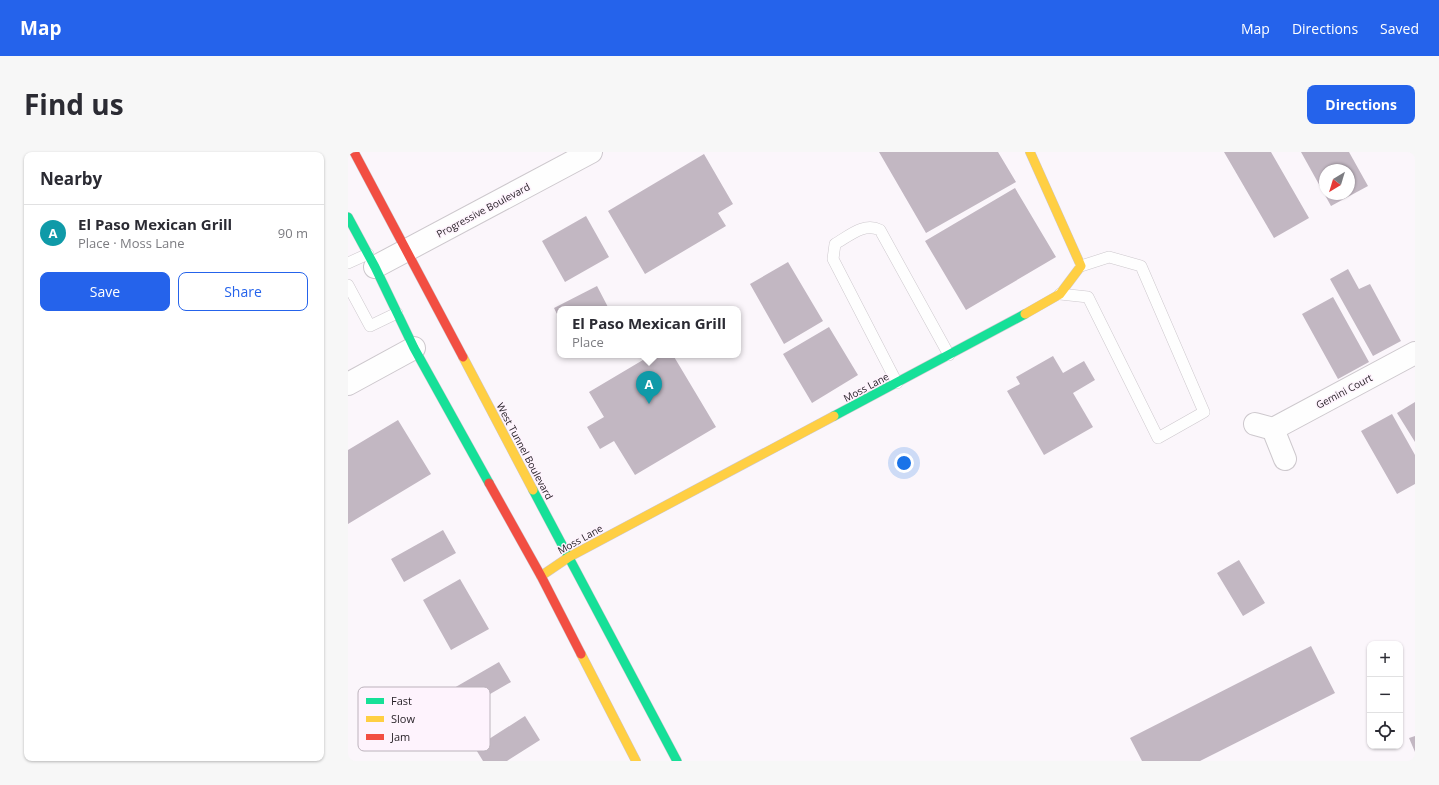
<!DOCTYPE html>
<html lang="en">
<head>
<meta charset="utf-8">
<style>
  :root { --surface:#fff; --page:#f7f7f7; --text:#2b2b33; --muted:#7c7c81; --line:#e1e1e2; --accent:#2563eb }
  body { margin:0; font-family:"Open Sans",sans-serif; background:var(--page); color:var(--text) }
  .controls { position:absolute; right:12px; bottom:12px; display:grid; overflow:hidden; border-radius:8px; box-shadow:0 1px 3px #0004 }
  .controls button { width:36px; height:36px; display:grid; place-items:center; padding:0; border:0; border-bottom:1px solid var(--line); background:var(--surface); color:var(--text); font:20px sans-serif }
  .compass { position:absolute; left:971px; top:12px; width:36px; height:36px; border-radius:50%; background:var(--surface); box-shadow:0 1px 3px #0004; rotate:218deg }
  .you { position:absolute; left:556px; top:311px; width:14px; height:14px; margin:-10px; border:3px solid #fff; border-radius:50%; background:#1a73e8; box-shadow:0 0 0 6px #1a73e833 }
  .badge { display:grid; place-items:center; width:26px; height:26px; border-radius:50%; background:var(--accent); color:#fff; font-size:13px; font-weight:700 }
  .pin { position:absolute; translate:-50% -33px; filter:drop-shadow(0 1px 2px #0008) }
  .pin::after { content:''; position:absolute; top:21px; width:14px; height:12px; background:inherit; clip-path:polygon(0 0,100% 0,50% 100%) }
  .popup { position:absolute; left:209px; top:154px; width:184px; height:52px; box-sizing:border-box; display:grid; place-content:center; border-radius:8px; background:var(--surface); filter:drop-shadow(0 1px 3px #0005); font-size:13px; white-space:nowrap; color:var(--muted) }
  .popup b { font-size:15px; color:var(--text) }
  .popup::after { content:''; position:absolute; left:50%; top:100%; margin-left:-8px; border:8px solid transparent; border-top-color:var(--surface) }
  .list { margin:0; padding:0; list-style:none }
  h2 { display:flex; justify-content:space-between; align-items:center; height:52px; margin:0; padding:0 16px; font-size:17px }
  h2 small { font-size:13px; font-weight:400; color:var(--muted) }
  .list li { display:grid; grid-template-columns:26px 1fr auto; gap:12px; align-items:center; box-sizing:border-box; height:56px; padding:0 16px; border-top:1px solid var(--line) }
  .list b { display:block; font-size:15px; white-space:nowrap }
  .list p { margin:0; font-size:13px; white-space:nowrap; color:var(--muted) }
  .list em { font-size:13px; font-style:normal; color:var(--muted) }
  .actions { display:flex; gap:8px; padding:12px 16px }
  .actions a { flex:1; padding:9px 0; border:1px solid var(--accent); border-radius:8px; text-align:center; font-size:14px; color:var(--accent) }
  .actions .main { background:var(--accent); color:#fff }
  .icon { flex:none; width:22px; height:22px; fill:none; stroke:currentColor; stroke-width:2; stroke-linecap:round; stroke-linejoin:round }
  .map { position:relative; flex:none; width:1067px; height:609px; overflow:hidden; border-radius:8px }
  header { display:flex; align-items:center; gap:24px; box-sizing:border-box; height:56px; padding:0 20px; background:var(--accent); color:#fff }
  header strong { font-size:19px }
  nav { display:flex; gap:22px; margin-inline-start:auto; font-size:14px }
  .intro { display:flex; align-items:center; justify-content:space-between; box-sizing:border-box; height:96px; padding:0 24px }
  h1 { margin:0; font-size:28px }
  .button { padding:10px 18px; border-radius:8px; background:var(--accent); color:#fff; font-size:14px; font-weight:700 }
  main { display:flex; gap:24px; padding:0 24px }
  aside { flex:1; background:var(--surface); border-radius:8px; box-shadow:0 1px 3px #0004 }
  .map>svg:first-child { display:block }
  .building { fill:#c2b7c2; fill-rule:evenodd }
  .lines { fill:none; stroke-linecap:round; stroke-linejoin:round }
  .lane-casing { stroke:#cdc8cd; stroke-width:12 }
  .street-casing { stroke:#cdc8cd; stroke-width:24 }
  .fast-casing { stroke:#cdc8cd; stroke-width:10 }
  .slow-casing { stroke:#cdc8cd; stroke-width:10 }
  .jam-casing { stroke:#cdc8cd; stroke-width:10 }
  .lane { stroke:#fefefe; stroke-width:11 }
  .street { stroke:#fefefe; stroke-width:22 }
  .fast { stroke:#16e098; stroke-width:9 }
  .slow { stroke:#ffcf43; stroke-width:9 }
  .jam { stroke:#f24e42; stroke-width:9 }
  .labels { text-anchor:middle; stroke-width:3; stroke-linejoin:round; paint-order:stroke }
  .street-label { font-size:10px; fill:#231d23; stroke:#fef3fd }
  .key { fill:#fef3fd; stroke:#bcb3bc; stroke-width:1 }
  .key-label { font-size:11px; fill:#231d23 }
</style>
</head>
<body>
<header>
<strong>Map</strong>
<nav><a>Map</a><a>Directions</a><a>Saved</a></nav>
</header>
<div class="intro"><h1>Find us</h1><a class="button">Directions</a></div>
<main>
<aside>
<h2>Nearby<small></small></h2>
<ul class="list">
<li><span class="badge" style="background:#0f9aa8">A</span><div><b>El Paso Mexican Grill</b><p>Place · Moss Lane</p></div><em>90 m</em></li>
</ul>
<div class="actions"><a class="main">Save</a><a>Share</a></div>
</aside>
<div class="map">
<svg width="1067" height="609" viewBox="0 0 1067 609">
  <rect width="100%" height="100%" fill="#fbf6fb"/>
  <path class="building" d="M531 0H650L668 30 578 81Z
    M876 0H923L961 66 926 86Z
    M953 0H1001L1020 34 983 54ZM977 18H1001V42H977Z
    M356 2 385 52 370 61 378 74 297 122 260 59Z
    M667 36 708 105 618 158 577 89Z
    M238 64 261 105 217 130 194 89Z
    M440 110 475 169 436 192 402 132Z
    M1000 117 1011 137 1022 132 1053 189 1025 204 982 127Z
    M249 134 261 157H212V168L206 156Z
    M985 145 1021 210 990 227 954 162Z
    M481 175 510 223 464 251 435 202Z
    M299 203H325L368 275 287 323 266 289 252 297 239 275 256 265 241 240 300 205Z
    M705 204 715 221 736 209 747 228 725 241 745 275 696 303 659 239 672 232 668 225Z
    M1067 250V290L1049 261Z
    M1044 262 1067 303V332L1049 342 1013 279Z
    M50 268 83 322 0 372V298Z
    M95 378 108 401 56 430 43 407Z
    M891 408 917 451 895 464 869 421Z
    M112 427 141 477 103 498 75 448Z
    M963 494 987 541 852 609H794L782 586Z
    M151 510 163 530 111 560 99 540Z
    M177 564 192 588 159 609H135L127 596Z
    M1067 584V600L1061 586Z"/>
  <g class="lines">
    <defs>
      <path id="lane" d="M0 111 20 102
        M0 133 22 174 49 161
        M712 142 740 145 810 286 856 260 793 114 761 105 733 114
        M549 231 485 107 487 92C501 84 516 70 532 78L601 203"/>
      <path id="street" d="M27 115 243 0
        M0 232 66 196
        M907 272 925 277 937 307
        M925 277 1067 201"/>
      <path id="fast" d="M0 65 27 115 66 196 141 331
        M486 264 677 162
        M185 338 329 609"/>
      <path id="slow" d="M677 162 712 142 733 114 682 0
        M115 205 185 338
        M193 424 221 405 486 264
        M233 502 288 609"/>
      <path id="jam" d="M6 0 115 205
        M141 331 193 424 233 502"/>
    </defs>
    <use href="#lane" class="lane-casing"/>
    <use href="#street" class="street-casing"/>
    <use href="#fast" class="fast-casing"/>
    <use href="#slow" class="slow-casing"/>
    <use href="#jam" class="jam-casing"/>
    <use href="#lane" class="lane"/>
    <use href="#street" class="street"/>
    <use href="#fast" class="fast"/>
    <use href="#slow" class="slow"/>
    <use href="#jam" class="jam"/>
  </g>
  <g class="labels">
    <g class="street-label">
      <text transform="translate(135 58) rotate(-28)" y="4">Progressive Boulevard</text>
      <text transform="translate(518 235) rotate(-28)" y="4">Moss Lane</text>
      <text transform="translate(996 239) rotate(-28)" y="4">Gemini Court</text>
      <text transform="translate(177 299) rotate(62)" y="4">West Tunnel Boulevard</text>
      <text transform="translate(232 387) rotate(-29)" y="4">Moss Lane</text>
    </g>
  </g>
  <rect x="10" y="535" width="132" height="64" rx="6" class="key"/>
  <rect x="18" y="546" width="18" height="6" fill="#16e098"/>
  <rect x="18" y="564" width="18" height="6" fill="#ffcf43"/>
  <rect x="18" y="582" width="18" height="6" fill="#f24e42"/>
  <g class="key-label">
    <text x="43" y="553">Fast</text>
    <text x="43" y="571">Slow</text>
    <text x="43" y="589">Jam</text>
  </g>
</svg>
<div class="controls">
<button>+</button>
<button>−</button>
<button><svg class="icon" aria-label="locate" viewBox="0 0 24 24"><circle cx="12" cy="12" r="6"/><path d="M12 2v4M12 18v4M2 12h4M18 12h4"/></svg></button>
</div>
<svg class="compass" viewBox="-18 -18 36 36"><path d="M0-13l5 13h-10z" fill="#e53935"/><path d="M0 13l5-13h-10z" fill="#7c7c81"/></svg>
<div class="you"></div>
<div class="pin badge" style="left:301px;top:252px;background:#0f9aa8">A</div>
<div class="popup"><b>El Paso Mexican Grill</b>Place</div>
</div>
</main>
</body>
</html>
